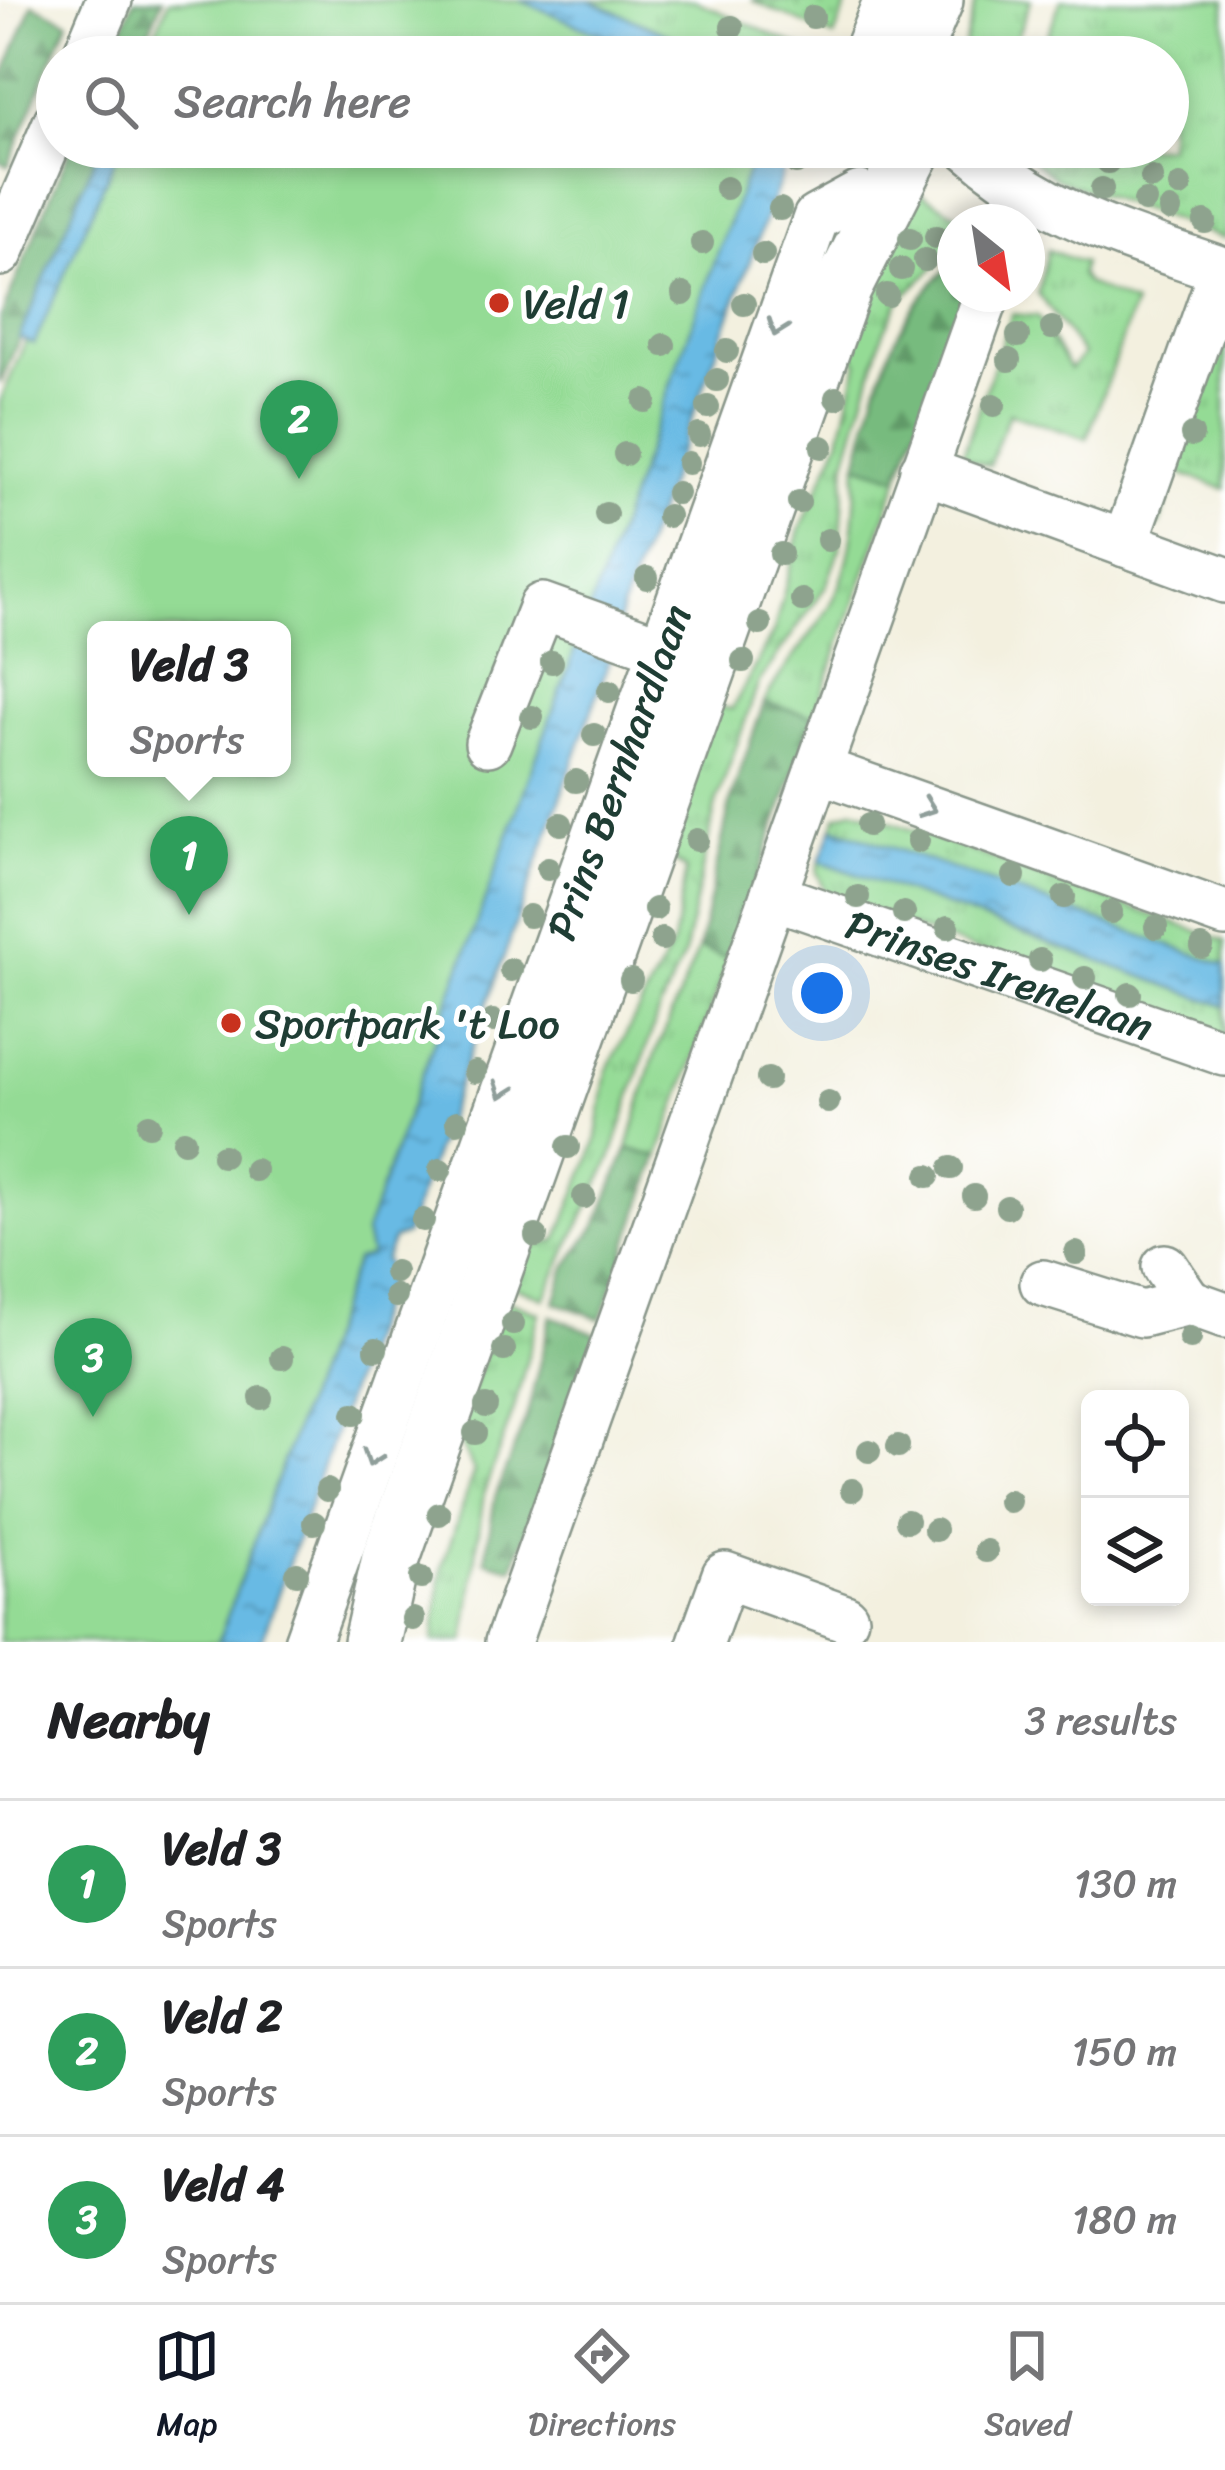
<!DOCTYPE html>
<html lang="en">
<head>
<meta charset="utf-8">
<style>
  :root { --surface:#fff; --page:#f2f2f2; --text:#202124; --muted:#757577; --line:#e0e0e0; --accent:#111827 }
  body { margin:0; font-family:Sriracha,sans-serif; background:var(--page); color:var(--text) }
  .controls { position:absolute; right:36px; bottom:36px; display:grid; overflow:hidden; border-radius:18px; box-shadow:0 6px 18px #0003 }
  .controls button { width:108px; height:108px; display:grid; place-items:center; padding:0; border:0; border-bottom:3px solid var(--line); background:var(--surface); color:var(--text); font:60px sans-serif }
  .compass { position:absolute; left:937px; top:204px; width:108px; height:108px; border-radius:50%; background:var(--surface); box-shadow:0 6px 18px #0003; rotate:150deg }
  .you { position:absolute; left:822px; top:993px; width:42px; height:42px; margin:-30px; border:9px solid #fff; border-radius:50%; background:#1a73e8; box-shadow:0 0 0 18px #1a73e833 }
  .badge { display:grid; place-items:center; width:78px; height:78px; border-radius:50%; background:var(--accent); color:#fff; font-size:39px; font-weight:700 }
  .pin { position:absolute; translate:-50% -99px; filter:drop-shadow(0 3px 6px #0008) }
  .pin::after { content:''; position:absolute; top:63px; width:42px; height:36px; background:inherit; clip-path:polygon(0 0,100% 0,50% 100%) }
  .popup { position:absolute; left:87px; top:621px; width:204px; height:156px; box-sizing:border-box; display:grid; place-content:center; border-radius:18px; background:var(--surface); filter:drop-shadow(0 3px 9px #0005); font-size:39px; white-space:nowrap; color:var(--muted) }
  .popup b { font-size:45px; color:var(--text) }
  .popup::after { content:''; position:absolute; left:50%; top:100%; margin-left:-24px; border:24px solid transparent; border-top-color:var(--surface) }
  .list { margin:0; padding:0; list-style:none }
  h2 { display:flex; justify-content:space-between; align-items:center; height:156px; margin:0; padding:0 48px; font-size:51px }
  h2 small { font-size:39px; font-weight:400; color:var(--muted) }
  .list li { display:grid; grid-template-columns:78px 1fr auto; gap:36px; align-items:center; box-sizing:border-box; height:168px; padding:0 48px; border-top:3px solid var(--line) }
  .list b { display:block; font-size:45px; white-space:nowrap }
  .list p { margin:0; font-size:39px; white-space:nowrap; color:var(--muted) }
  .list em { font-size:39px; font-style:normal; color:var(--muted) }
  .icon { flex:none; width:66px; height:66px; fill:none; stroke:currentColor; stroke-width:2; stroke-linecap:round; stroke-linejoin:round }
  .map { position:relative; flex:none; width:1225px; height:1642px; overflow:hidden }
  .search { position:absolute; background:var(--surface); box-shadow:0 6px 18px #0003; left:36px; right:36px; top:36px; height:132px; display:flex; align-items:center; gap:30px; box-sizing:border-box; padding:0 42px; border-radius:66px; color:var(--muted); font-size:45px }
  .sheet { height:660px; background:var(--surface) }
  nav { display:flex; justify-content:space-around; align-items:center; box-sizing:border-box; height:168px; border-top:3px solid var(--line); background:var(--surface); font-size:33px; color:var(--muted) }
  nav a { display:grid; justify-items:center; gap:6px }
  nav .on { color:var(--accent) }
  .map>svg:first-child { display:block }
  .grass { fill:url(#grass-tufts); stroke:#5a8c64; stroke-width:3 }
  .forest { fill:url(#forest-firs); stroke:#4b7c59; stroke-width:3 }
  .park { fill:url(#park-dots); stroke:#5a8c64; stroke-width:3 }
  .pitch { fill:#94db95; stroke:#5a8c64; stroke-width:3; fill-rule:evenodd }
  .water { fill:url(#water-ripples); stroke:#447c8c; stroke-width:3 }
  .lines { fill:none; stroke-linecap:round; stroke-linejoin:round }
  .minor-casing { stroke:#89968a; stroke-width:50 }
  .major-casing { stroke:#89968a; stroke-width:62 }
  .minor { stroke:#fff; stroke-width:45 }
  .major { stroke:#fff; stroke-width:57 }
  .tree { fill:#8ea38e }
  .oneway { stroke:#8f9e9a }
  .poi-dot { fill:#c8321e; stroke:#fff; stroke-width:4.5 }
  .labels { text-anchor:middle; stroke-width:10; stroke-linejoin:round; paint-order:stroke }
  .poi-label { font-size:42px; fill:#1f3d34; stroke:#fff; text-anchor:start }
  .street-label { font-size:42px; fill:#1f3d34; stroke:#fff }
</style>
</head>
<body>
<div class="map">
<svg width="1225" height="1642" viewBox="0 0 1225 1642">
  <defs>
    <pattern id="grass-tufts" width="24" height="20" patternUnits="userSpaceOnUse" patternTransform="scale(3)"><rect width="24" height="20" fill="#94db95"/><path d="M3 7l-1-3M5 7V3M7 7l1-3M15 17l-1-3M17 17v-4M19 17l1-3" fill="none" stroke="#7fbd81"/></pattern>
    <pattern id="forest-firs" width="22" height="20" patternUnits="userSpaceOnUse" patternTransform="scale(3)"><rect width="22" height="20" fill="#77bb7e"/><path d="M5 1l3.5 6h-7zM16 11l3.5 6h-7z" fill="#619968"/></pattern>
    <pattern id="park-dots" width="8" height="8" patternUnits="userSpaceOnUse" patternTransform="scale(3)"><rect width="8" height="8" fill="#94db95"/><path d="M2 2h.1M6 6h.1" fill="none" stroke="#7fbd81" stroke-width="1.8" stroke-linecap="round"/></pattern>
    <pattern id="water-ripples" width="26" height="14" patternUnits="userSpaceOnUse" patternTransform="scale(3)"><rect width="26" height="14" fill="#68bae4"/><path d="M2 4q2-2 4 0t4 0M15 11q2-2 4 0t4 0" fill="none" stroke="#5598ba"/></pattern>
  </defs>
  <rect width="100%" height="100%" fill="#fff"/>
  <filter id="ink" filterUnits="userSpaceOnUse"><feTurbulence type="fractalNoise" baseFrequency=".00833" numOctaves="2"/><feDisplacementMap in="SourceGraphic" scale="24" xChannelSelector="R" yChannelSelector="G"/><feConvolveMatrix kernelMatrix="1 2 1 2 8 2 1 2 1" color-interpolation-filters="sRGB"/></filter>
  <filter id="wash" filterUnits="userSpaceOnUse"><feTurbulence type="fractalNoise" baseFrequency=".004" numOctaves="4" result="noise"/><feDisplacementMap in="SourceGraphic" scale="48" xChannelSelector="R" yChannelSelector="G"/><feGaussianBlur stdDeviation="2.7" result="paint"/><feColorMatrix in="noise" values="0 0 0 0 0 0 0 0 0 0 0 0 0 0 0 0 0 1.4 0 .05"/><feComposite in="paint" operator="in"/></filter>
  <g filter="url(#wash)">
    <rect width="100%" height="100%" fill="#f3f0df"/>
    <path class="grass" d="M589 0H694L822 57H720Z
      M976 0H1031L1009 57H961Z
      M1061 0H1225V239L1057 179 1022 152V147H1168V57H1039Z
      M906 185 970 222H955V247L899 301 883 333 846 461 840 548 826 586 759 682 716 803 684 955 657 1015 611 1159 544 1298 508 1284 520 1251 557 1240 596 1143 607 1071 673 943 686 870 662 852 714 706 732 709 774 631 800 530 840 440 858 362 842 345Z
      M1048 250 1083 263 1080 275 1086 283 1134 305 1087 439 1009 413 989 466 962 456 1012 314 1037 316 1070 369 1083 355 1038 293Z
      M1225 314V489L1177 472 1159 526 1142 521Z
      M857 464 899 477 814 716 764 703C784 661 824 627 840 585 855 546 855 505 857 464Z
      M854 809 1225 941V965L833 827 837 816Z
      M820 861 1225 1006V1038L829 898 817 872Z
      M699 948 729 958 658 1158 628 1148 652 1062Z
      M503 1299 539 1313 514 1409 484 1492 465 1641 433 1642 442 1567 474 1471 456 1435Z"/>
    <path class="forest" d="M134 0H162L138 57H110Z
      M33 4 68 21 8 166 0 162V84Z
      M71 147H100L0 384V319Z
      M955 262V294H964L899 477 857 464C877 385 890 316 955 262Z
      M764 703 814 716 729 958 699 948 732 795Z
      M628 1148 658 1158 601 1319 555 1302 566 1267 596 1226Z
      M551 1316 597 1334 513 1568 485 1561 495 1497 527 1415Z"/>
    <path class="park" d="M751 0H849L834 37Z"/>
    <path class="pitch" d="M169 0H556L690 57H145Z
      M107 147H776L240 1642H0V402ZM96 630H282V768H96Z"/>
    <path class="water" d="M520 0H589L720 57H652Z
      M100 147H120L34 344 19 338Z
      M756 147H792L622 608 611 656 405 1235 393 1239 384 1260 391 1271 261 1642H218L356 1260 370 1256 365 1233Z
      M833 827 1225 965V1006L820 861Z"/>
  </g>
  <g filter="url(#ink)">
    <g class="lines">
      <defs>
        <g id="minor">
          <path d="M85 57 109 0"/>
          <path d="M864 57 887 0"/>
          <path d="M968 147C1050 218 1125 236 1225 271"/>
          <path d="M0 253 57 121"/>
          <path d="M923 470 1225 580"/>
          <path d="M1125 544 1222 270"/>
          <path d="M488 743 542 606 662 649"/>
          <path d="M818 769 1225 914"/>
          <path id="s1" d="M773 896 1225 1053"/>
          <path d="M1165 1267 1189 1302"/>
          <path d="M1043 1283 1142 1314 1189 1302 1225 1315"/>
          <path id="s2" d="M307 1642 816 218 860 194"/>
          <path d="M508 1642 987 294"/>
          <path d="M701 1642 725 1575 845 1618"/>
        </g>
        <path id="major" d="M910 57 934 0
          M372 1642 391 1558 843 287 914 147"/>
      </defs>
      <use href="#minor" class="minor-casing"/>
      <use href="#major" class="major-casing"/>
      <use href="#minor" class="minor"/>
      <use href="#major" class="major"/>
    </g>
    <g class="tree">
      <circle cx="813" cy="17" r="12"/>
      <circle cx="732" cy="27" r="12"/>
      <circle cx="1108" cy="162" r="12"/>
      <circle cx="796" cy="163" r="12"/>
      <circle cx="1152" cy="178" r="12"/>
      <circle cx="1180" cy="186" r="12"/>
      <circle cx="726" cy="188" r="12"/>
      <circle cx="1102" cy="189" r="12"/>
      <circle cx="1145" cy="201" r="12"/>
      <circle cx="780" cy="209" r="12"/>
      <circle cx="1170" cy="210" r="12"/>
      <circle cx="1205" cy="222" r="12"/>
      <circle cx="936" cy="237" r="12"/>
      <circle cx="910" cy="239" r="12"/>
      <circle cx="702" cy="243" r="12"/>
      <circle cx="763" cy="254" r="12"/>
      <circle cx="925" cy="260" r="12"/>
      <circle cx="901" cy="269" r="12"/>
      <circle cx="683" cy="294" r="12"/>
      <circle cx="887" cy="295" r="12"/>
      <circle cx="744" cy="304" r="12"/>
      <circle cx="1052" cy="328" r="12"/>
      <circle cx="1018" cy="336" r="12"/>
      <circle cx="664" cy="345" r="12"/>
      <circle cx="727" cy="351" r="12"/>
      <circle cx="1009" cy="360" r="12"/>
      <circle cx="717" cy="380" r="12"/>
      <circle cx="836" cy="398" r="12"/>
      <circle cx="645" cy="401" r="12"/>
      <circle cx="994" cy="405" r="12"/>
      <circle cx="708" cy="407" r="12"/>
      <circle cx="699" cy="435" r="12"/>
      <circle cx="1192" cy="435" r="12"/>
      <circle cx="822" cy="447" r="12"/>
      <circle cx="625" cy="454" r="12"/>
      <circle cx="688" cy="463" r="12"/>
      <circle cx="677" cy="493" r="12"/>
      <circle cx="799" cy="502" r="12"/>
      <circle cx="606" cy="514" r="12"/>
      <circle cx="668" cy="516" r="12"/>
      <circle cx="828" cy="540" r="12"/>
      <circle cx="781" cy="554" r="12"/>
      <circle cx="647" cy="578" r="12"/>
      <circle cx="802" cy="600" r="12"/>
      <circle cx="760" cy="624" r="12"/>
      <circle cx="743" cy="661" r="12"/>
      <circle cx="552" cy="662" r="12"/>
      <circle cx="609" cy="691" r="12"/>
      <circle cx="532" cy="717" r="12"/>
      <circle cx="594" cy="735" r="12"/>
      <circle cx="576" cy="781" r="12"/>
      <circle cx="561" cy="824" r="12"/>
      <circle cx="868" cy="825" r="12"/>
      <circle cx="697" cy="840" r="12"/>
      <circle cx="918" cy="841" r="12"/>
      <circle cx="548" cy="869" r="12"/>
      <circle cx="1014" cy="876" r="12"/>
      <circle cx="858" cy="897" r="12"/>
      <circle cx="1064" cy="897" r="12"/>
      <circle cx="655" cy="909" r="12"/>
      <circle cx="1111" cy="912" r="12"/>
      <circle cx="904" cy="913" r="12"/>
      <circle cx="529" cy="916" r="12"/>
      <circle cx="948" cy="927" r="12"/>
      <circle cx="1156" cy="927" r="12"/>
      <circle cx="662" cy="939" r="12"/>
      <circle cx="1202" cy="947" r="12"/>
      <circle cx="1040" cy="960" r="12"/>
      <circle cx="511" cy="970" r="12"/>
      <circle cx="1085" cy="978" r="12"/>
      <circle cx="631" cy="980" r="12"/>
      <circle cx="1130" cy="994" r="12"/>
      <circle cx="493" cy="1021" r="12"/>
      <circle cx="475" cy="1072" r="12"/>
      <circle cx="768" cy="1079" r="12"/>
      <circle cx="828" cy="1102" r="12"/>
      <circle cx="457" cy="1122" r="12"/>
      <circle cx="149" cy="1125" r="12"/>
      <circle cx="184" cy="1141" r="12"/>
      <circle cx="568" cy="1147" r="12"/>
      <circle cx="223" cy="1156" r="12"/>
      <circle cx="951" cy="1168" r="12"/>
      <circle cx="255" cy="1170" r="12"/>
      <circle cx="440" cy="1170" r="12"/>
      <circle cx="928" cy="1176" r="12"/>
      <circle cx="974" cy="1196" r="12"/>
      <circle cx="584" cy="1197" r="12"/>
      <circle cx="1007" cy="1207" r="12"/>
      <circle cx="423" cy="1220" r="12"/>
      <circle cx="536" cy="1236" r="12"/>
      <circle cx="1076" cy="1253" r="12"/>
      <circle cx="395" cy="1272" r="12"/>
      <circle cx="396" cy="1296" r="12"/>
      <circle cx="513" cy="1324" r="12"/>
      <circle cx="1190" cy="1338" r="12"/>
      <circle cx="376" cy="1349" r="12"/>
      <circle cx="504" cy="1350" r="12"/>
      <circle cx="282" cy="1358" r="12"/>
      <circle cx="261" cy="1398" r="12"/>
      <circle cx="486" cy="1406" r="12"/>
      <circle cx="354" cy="1414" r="12"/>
      <circle cx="475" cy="1433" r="12"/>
      <circle cx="898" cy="1446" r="12"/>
      <circle cx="869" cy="1451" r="12"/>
      <circle cx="327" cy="1490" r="12"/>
      <circle cx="852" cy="1490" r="12"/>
      <circle cx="1009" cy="1501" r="12"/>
      <circle cx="439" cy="1514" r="12"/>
      <circle cx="907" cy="1521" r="12"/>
      <circle cx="314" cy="1523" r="12"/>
      <circle cx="935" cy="1530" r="12"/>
      <circle cx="986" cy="1551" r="12"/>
      <circle cx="297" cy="1574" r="12"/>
      <circle cx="421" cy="1578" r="12"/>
      <circle cx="413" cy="1619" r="12"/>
    </g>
    <defs><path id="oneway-chevron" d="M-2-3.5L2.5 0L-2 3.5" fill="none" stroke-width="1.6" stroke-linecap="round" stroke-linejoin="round" transform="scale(3)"/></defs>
    <g class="oneway">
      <use href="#oneway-chevron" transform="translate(777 328) rotate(110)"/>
      <use href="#oneway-chevron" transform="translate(928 808) rotate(20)"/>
      <use href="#oneway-chevron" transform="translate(503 1090) rotate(110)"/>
      <use href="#oneway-chevron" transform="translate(372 1458) rotate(109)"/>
    </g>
  </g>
  <g class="poi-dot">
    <circle cx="499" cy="303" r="12"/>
    <circle cx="231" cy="1023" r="12"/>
  </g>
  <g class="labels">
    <g class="poi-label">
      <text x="523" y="318">Veld 1</text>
      <text x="255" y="1038">Sportpark 't Loo</text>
    </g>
    <g class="street-label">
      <text dy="15" stroke="none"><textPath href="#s2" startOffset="924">Prins Bernhardlaan</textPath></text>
      <text dy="15" stroke="none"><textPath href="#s1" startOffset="240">Prinses Irenelaan</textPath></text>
    </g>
  </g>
</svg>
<div class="controls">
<button><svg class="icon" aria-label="locate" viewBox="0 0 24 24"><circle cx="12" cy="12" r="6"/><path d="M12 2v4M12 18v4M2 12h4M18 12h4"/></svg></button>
<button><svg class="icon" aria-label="layers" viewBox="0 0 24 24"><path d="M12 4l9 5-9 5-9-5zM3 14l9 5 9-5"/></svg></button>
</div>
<svg class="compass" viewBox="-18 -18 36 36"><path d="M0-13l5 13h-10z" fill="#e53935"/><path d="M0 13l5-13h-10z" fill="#757577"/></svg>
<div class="you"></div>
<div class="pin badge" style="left:189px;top:915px;background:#2e9e5b">1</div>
<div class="popup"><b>Veld 3</b>Sports</div>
<div class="pin badge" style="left:299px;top:479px;background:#2e9e5b">2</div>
<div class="pin badge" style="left:93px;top:1417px;background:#2e9e5b">3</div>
<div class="search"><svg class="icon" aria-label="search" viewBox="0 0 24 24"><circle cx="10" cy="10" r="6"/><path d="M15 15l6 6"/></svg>Search here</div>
</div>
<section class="sheet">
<h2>Nearby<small>3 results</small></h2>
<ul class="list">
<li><span class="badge" style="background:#2e9e5b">1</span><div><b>Veld 3</b><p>Sports</p></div><em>130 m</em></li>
<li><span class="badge" style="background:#2e9e5b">2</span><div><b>Veld 2</b><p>Sports</p></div><em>150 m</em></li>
<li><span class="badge" style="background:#2e9e5b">3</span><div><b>Veld 4</b><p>Sports</p></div><em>180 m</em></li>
</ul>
</section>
<nav>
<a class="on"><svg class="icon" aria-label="map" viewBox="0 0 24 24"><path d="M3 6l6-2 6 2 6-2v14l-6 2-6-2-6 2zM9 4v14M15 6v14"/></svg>Map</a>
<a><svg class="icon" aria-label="directions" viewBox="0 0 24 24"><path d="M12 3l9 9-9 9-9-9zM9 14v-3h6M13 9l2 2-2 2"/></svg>Directions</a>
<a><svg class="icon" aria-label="saved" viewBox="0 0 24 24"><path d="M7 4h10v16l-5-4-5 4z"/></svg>Saved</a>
</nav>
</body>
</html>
